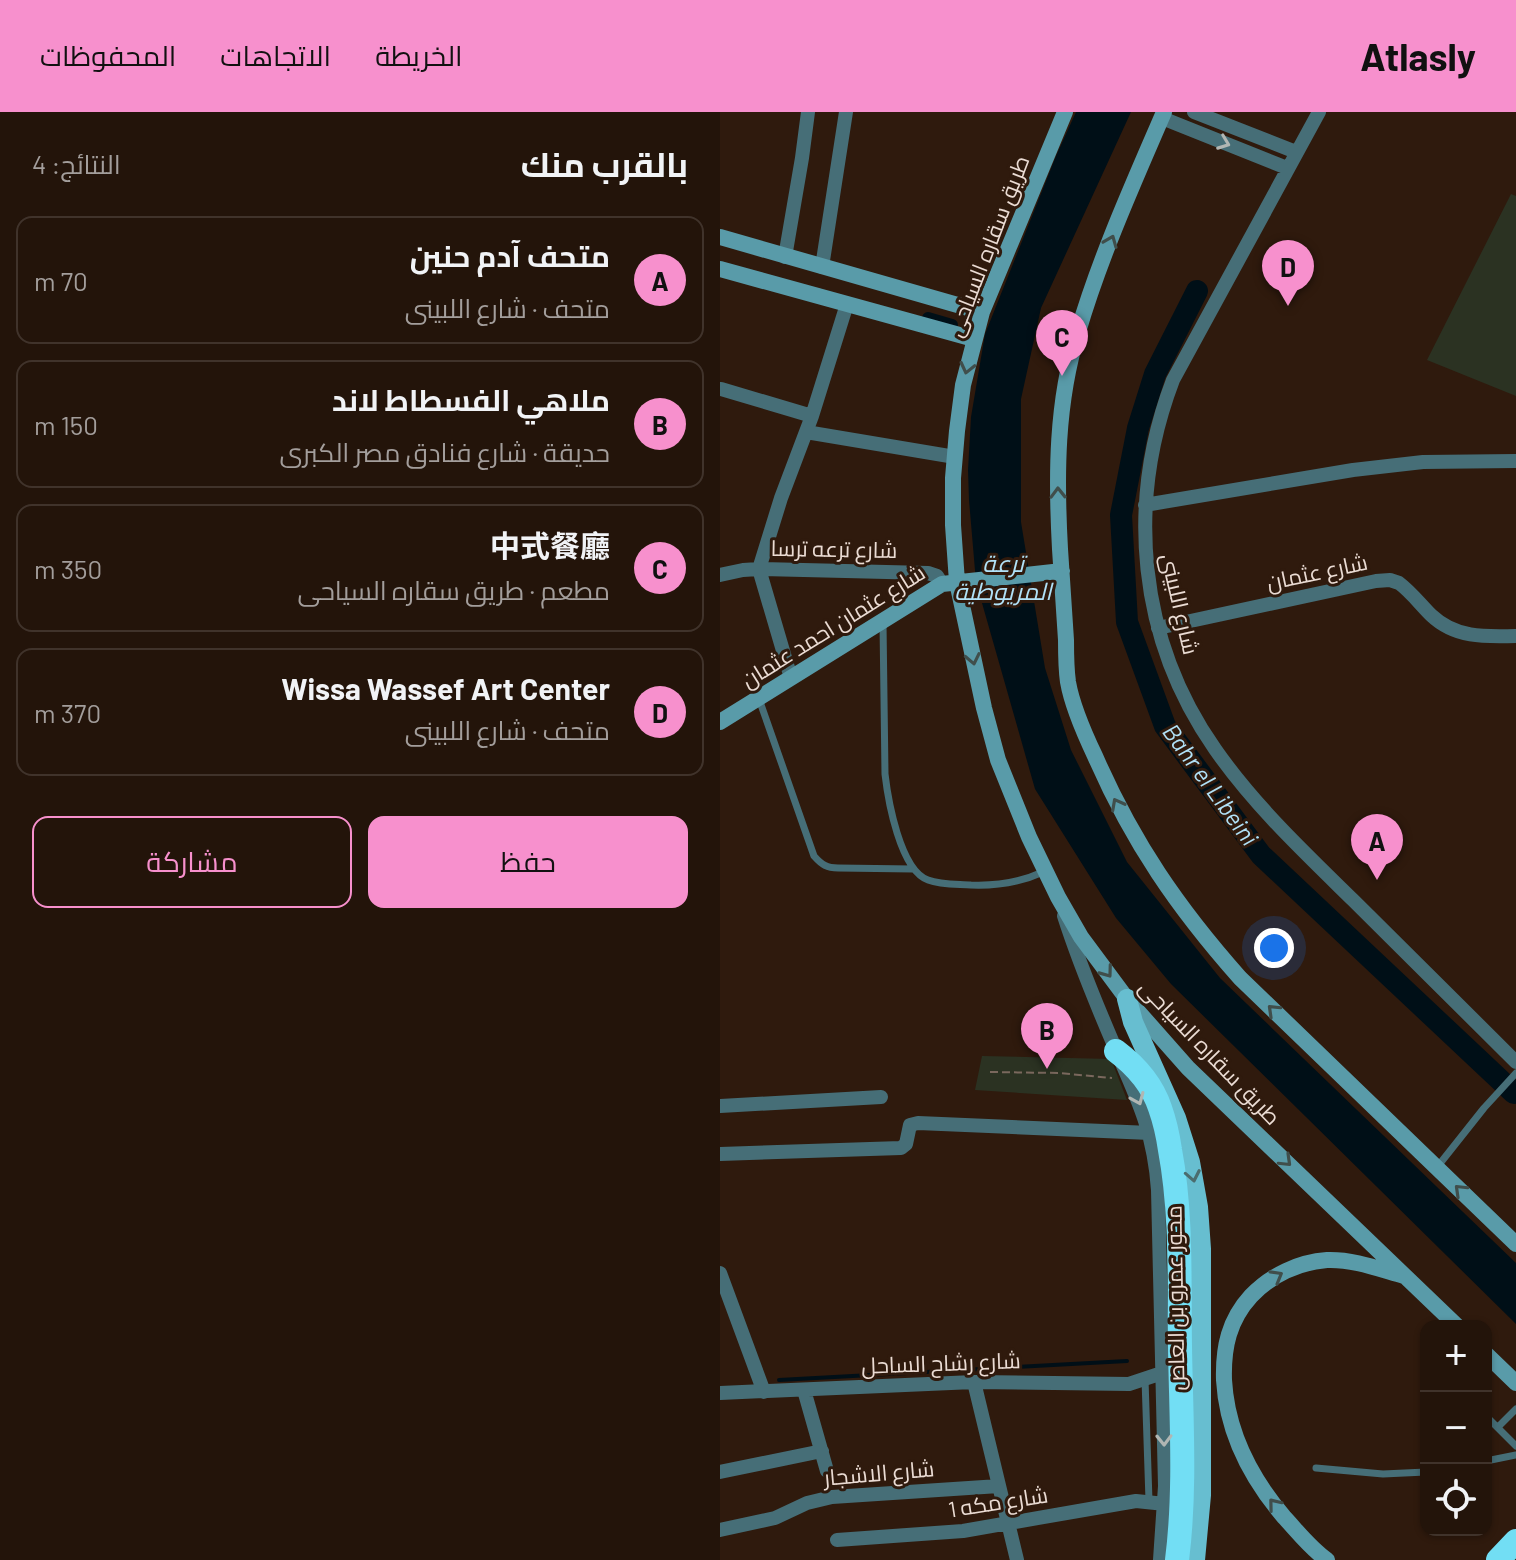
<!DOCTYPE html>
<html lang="ar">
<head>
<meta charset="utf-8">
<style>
  :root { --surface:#23140a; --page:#2f2118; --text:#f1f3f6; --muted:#a39e9c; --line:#40332b; --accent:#f790cd }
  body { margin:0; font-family:Barlow,Cairo,"Noto Sans SC",sans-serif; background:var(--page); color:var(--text); direction:rtl }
  .controls { position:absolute; right:24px; bottom:24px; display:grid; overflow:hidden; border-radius:16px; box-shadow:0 2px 6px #0004 }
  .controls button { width:72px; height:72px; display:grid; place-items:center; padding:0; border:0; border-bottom:2px solid var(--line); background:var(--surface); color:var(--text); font:40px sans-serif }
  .you { position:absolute; left:554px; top:836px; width:28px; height:28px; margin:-20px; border:6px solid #fff; border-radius:50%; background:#1a73e8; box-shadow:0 0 0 12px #1a73e833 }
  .badge { display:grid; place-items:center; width:52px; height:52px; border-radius:50%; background:var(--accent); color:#111; font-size:26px; font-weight:700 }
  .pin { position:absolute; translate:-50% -66px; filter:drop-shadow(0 2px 4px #0008) }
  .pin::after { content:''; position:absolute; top:42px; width:28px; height:24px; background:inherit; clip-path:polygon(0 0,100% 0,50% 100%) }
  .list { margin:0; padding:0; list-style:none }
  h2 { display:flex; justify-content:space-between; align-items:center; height:104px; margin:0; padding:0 32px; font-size:34px }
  h2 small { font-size:26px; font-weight:400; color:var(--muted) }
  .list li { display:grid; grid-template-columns:52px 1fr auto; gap:24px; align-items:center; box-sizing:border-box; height:128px; margin:0 16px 16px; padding:0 16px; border:2px solid var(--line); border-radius:16px }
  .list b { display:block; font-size:30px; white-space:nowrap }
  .list p { margin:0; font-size:26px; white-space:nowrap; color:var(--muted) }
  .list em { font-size:26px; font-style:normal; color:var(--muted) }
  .actions { display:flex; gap:16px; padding:24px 32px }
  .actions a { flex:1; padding:18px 0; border:2px solid var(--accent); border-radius:16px; text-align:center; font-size:28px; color:var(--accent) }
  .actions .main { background:var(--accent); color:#111 }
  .icon { flex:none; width:44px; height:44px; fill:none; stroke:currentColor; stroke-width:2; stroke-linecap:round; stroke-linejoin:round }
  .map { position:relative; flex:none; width:796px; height:1448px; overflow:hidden; direction:ltr }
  header { display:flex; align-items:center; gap:48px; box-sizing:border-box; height:112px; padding:0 40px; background:var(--accent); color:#111 }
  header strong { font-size:38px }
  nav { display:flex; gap:44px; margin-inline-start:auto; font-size:28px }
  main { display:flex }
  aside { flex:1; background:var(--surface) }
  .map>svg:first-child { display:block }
  .green { fill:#2b3222 }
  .water { fill:#000f17 }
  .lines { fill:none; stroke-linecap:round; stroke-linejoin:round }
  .stream { stroke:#000f17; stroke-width:4 }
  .canal { stroke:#000f17; stroke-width:12 }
  .river { stroke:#000f17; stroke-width:22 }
  .path { stroke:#7a685d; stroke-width:2; stroke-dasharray:8 4; stroke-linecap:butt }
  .lane { stroke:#466e77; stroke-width:7 }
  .street { stroke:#466e77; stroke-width:14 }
  .secondary { stroke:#599ba9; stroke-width:16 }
  .primary { stroke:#67bed0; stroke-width:20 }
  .highway { stroke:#72def4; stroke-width:24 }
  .oneway { stroke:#b1b6b3 }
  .oneway2 { stroke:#404e4b }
  .oneway3 { stroke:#4b6c6e }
  .labels { text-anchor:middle; stroke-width:6; stroke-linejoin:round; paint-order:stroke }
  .street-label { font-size:22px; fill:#ebdcd4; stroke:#2f1a0d }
  .water-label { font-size:24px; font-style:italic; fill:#b1e2f8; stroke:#2f1a0d }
</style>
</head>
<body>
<header>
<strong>Atlasly</strong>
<nav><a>الخريطة</a><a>الاتجاهات</a><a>المحفوظات</a></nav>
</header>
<main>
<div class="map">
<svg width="796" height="1448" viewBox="0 0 796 1448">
  <rect width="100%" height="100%" fill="#2f1a0d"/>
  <path class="green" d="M791 82 796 84V284L707 248Z
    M262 944 391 947 407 988 255 978Z"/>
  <path class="water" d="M356 0H411L321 196 301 287V410L325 556 351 638 407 750 500 866 796 1151V1212L451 872 396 806 315 677 256 470 249 388 248 358 251 305 265 222 336 44Z"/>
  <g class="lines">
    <path class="stream" d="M59 1268 407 1249"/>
    <path class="canal" d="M208 206 232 213"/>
    <path class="river" d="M477 179 435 262 418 316 401 403 407 510 445 614 541 743 794 981"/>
    <path class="path" d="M270 960 339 961 392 966"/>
    <path class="lane" d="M163 511 165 662C168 688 180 758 208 768 221 773 237 772 251 773 277 774 299 771 323 760
      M39 587 94 744C102 753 107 756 118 756L193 757
      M718 1054 764 996 796 961
      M425 1267 429 1389
      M766 1304 796 1334
      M778 1315 796 1297
      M766 1349 796 1343
      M596 1356 663 1362 706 1360"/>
    <path class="street" d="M474 0 576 40
      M599 0 453 268C406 391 418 527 495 637 534 693 584 740 633 788 687 842 742 896 796 950
      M442 6 567 56
      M65 145 82 46 88 0
      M102 155 126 0
      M1 277 92 304
      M86 320 235 345
      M425 393 633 358 703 350 796 349
      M0 463 23 458 39 457 208 461 217 464 222 472
      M438 516 656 469 670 468 679 471C691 480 700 492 711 503 735 526 764 525 796 524
      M71 566 39 457 61 386 92 304 127 192
      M344 804C358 848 375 889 393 931 416 984 434 1018 438 1078L445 1374 440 1448
      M0 994 161 985
      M0 1042 181 1036 186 1032 190 1013 198 1011 430 1021
      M0 1161 44 1280
      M254 1270 297 1448
      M84 1278 107 1359
      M0 1281 254 1270 409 1272 442 1261
      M0 1360 102 1339
      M0 1418 55 1406 87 1391 112 1385 279 1374
      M117 1428 243 1419 416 1389 445 1392"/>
    <path class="secondary" d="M345 0 262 200 243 273 237 319 233 366V413L237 470 264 596 278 648 309 725 338 785 361 825 407 887 468 956 737 1214
      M444 0C413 72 380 145 358 220 336 291 336 364 340 437 342 467 344 497 346 528 346 542 346 556 348 570 352 593 365 623 375 644 413 731 458 796 520 866L796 1132
      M0 125 262 200
      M0 157 254 227
      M0 610 222 472 342 459
      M766 1242 796 1271
      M607 1448C590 1436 578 1420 564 1405 530 1365 507 1321 504 1268 503 1235 509 1208 531 1184 551 1163 579 1150 607 1148 633 1147 659 1157 684 1164"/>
    <path class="primary" d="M407 887 413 910 456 1006 470 1050 478 1095 481 1137V1383L475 1448"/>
    <path class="highway" d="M396 939C416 954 432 972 440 996 445 1010 448 1024 450 1038 462 1102 459 1169 460 1234 461 1305 466 1377 457 1448
      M778 1448 796 1429"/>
  </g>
  <defs><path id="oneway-chevron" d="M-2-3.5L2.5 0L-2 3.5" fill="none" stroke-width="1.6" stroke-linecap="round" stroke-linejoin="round" transform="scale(2)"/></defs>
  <g class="oneway">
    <use href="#oneway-chevron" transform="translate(504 31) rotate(21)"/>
    <use href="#oneway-chevron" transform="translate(418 987) rotate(67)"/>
    <use href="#oneway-chevron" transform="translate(444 1328) rotate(89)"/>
  </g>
  <g class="oneway2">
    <use href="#oneway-chevron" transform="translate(391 129) rotate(-68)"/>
    <use href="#oneway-chevron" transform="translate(247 256) rotate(103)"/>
    <use href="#oneway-chevron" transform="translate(338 381) rotate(-91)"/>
    <use href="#oneway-chevron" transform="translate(253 547) rotate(78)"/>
    <use href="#oneway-chevron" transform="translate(397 692) rotate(-118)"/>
    <use href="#oneway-chevron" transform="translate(387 860) rotate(54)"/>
    <use href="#oneway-chevron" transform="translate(553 898) rotate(-136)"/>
    <use href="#oneway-chevron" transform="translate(566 1049) rotate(44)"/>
    <use href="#oneway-chevron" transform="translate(740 1078) rotate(-136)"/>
    <use href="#oneway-chevron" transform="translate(557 1164) rotate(-30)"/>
    <use href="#oneway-chevron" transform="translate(554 1392) rotate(-129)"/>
  </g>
  <use class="oneway3" href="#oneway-chevron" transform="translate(473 1064) rotate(79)"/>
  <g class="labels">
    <g class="street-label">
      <text transform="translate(268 134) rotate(-69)" y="8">طريق سقاره السياحى</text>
      <text transform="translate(114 437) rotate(1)" y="8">شارع ترعه ترسا</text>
      <text transform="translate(597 460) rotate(-12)" y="8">شارع عثمان</text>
      <text transform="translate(460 492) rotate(77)" y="8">شارع اللبينى</text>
      <text transform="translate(113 514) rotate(-32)" y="8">شارع عثمان احمد عثمان</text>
      <text transform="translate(490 940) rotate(46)" y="8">طريق سقاره السياحى</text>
      <text transform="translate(455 1186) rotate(-91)" y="8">محور عمرو بن العاص</text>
      <text transform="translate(221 1251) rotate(-2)" y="8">شارع رشاح الساحل</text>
      <text transform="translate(159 1361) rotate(-5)" y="8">شارع الاشجار</text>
      <text transform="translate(278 1390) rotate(-9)" y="8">شارع مكه 1</text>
    </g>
    <g class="water-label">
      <text x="283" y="460">ترعة<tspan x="283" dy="28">المريوطية</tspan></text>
      <text transform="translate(490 673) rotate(54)" y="8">Bahr el Libeini</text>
    </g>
  </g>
</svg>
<div class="controls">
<button>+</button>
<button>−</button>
<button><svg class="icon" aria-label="locate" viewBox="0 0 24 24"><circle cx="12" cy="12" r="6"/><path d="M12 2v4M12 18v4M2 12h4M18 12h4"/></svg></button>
</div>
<div class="you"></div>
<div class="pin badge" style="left:657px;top:768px">A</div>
<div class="pin badge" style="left:327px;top:957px">B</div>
<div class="pin badge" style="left:342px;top:264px">C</div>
<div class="pin badge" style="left:568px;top:194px">D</div>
</div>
<aside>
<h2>بالقرب منك<small>النتائج: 4</small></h2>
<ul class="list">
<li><span class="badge">A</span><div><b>متحف آدم حنين</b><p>متحف · شارع اللبينى</p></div><em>70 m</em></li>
<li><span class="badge">B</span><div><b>ملاهي الفسطاط لاند</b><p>حديقة · شارع فنادق مصر الكبرى</p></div><em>150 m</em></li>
<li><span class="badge">C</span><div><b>中式餐廳</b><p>مطعم · طريق سقاره السياحى</p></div><em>350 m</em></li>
<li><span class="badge">D</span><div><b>Wissa Wassef Art Center</b><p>متحف · شارع اللبينى</p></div><em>370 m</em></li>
</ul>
<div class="actions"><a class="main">حفظ</a><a>مشاركة</a></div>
</aside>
</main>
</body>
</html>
